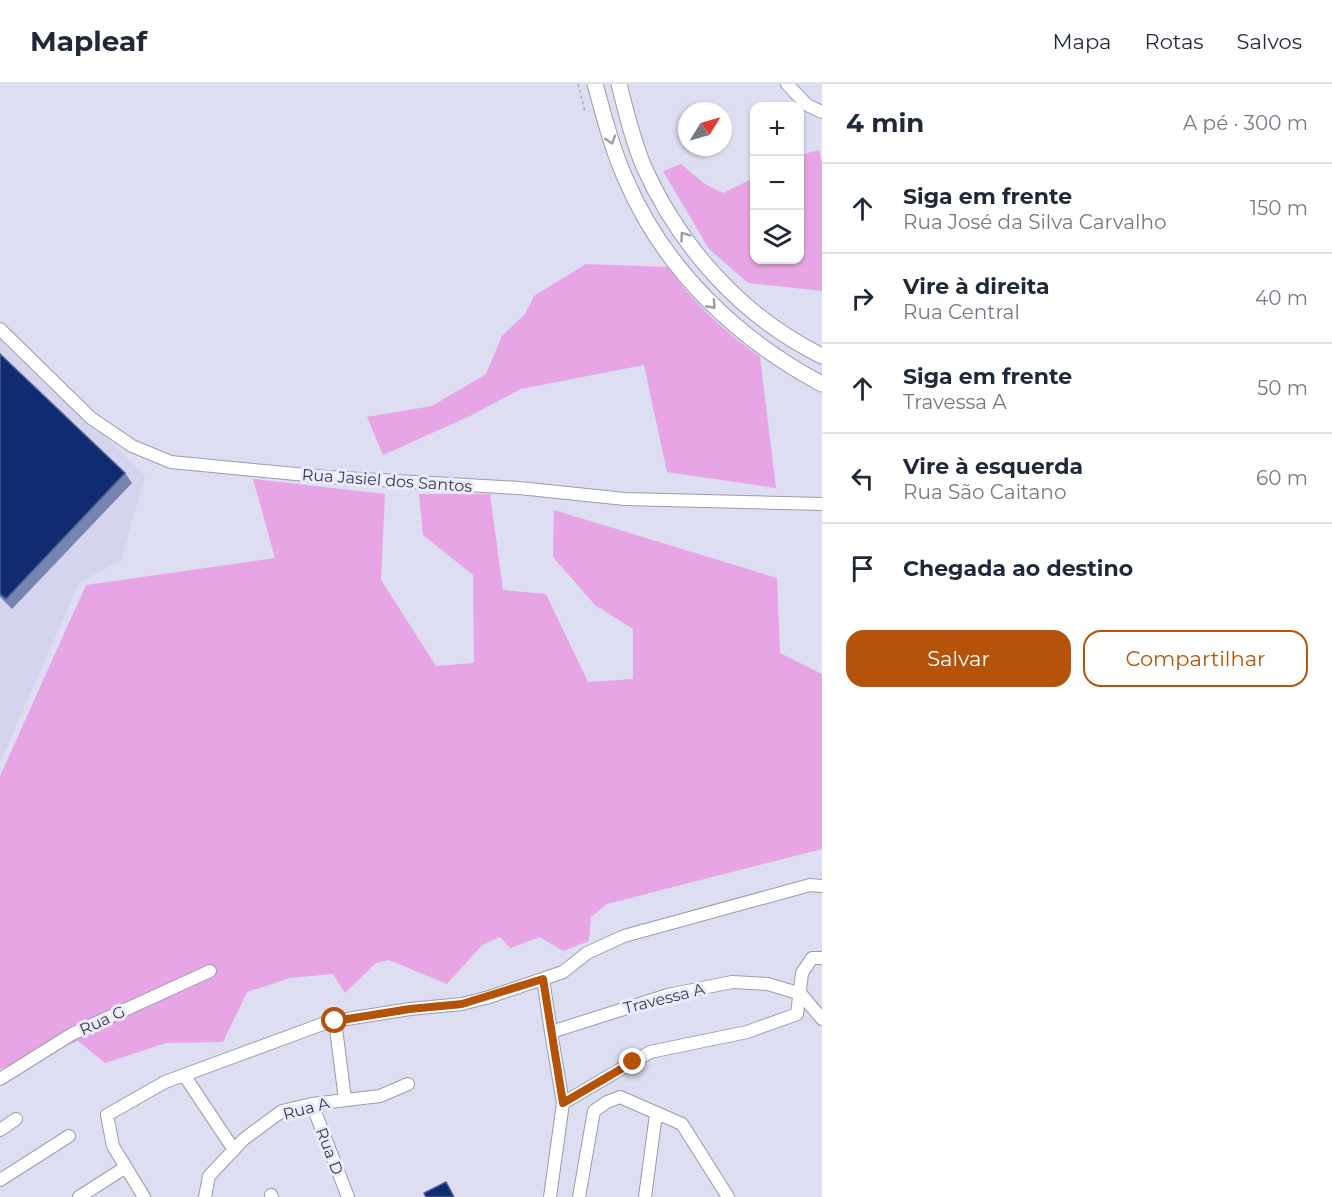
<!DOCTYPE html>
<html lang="pt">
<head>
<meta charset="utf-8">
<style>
  :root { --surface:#fff; --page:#f6f6f7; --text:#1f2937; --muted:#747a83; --line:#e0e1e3; --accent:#b45309 }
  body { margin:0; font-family:Montserrat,sans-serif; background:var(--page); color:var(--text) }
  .controls { position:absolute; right:18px; top:18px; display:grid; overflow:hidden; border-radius:12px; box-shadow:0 2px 4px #0004 }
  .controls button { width:54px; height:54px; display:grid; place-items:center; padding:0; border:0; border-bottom:2px solid var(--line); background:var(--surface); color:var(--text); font:30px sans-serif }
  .compass { position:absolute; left:678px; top:18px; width:54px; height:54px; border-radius:50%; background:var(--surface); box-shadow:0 2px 4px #0004; rotate:53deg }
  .stop { position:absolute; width:18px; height:18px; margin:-14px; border:4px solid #b45309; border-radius:50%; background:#fff }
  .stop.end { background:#b45309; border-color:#fff; box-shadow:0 2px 6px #0008 }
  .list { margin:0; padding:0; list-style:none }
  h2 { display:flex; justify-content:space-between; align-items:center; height:78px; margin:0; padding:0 24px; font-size:26px }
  h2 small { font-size:20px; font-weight:400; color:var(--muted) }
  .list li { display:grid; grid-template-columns:39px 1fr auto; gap:18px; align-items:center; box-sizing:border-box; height:90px; padding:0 24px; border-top:2px solid var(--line) }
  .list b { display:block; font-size:22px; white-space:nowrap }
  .list p { margin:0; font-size:20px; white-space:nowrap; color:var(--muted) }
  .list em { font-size:20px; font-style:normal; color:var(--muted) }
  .actions { display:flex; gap:12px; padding:18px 24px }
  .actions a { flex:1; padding:14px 0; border:2px solid var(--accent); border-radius:18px; text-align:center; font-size:21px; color:var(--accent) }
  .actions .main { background:var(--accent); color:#fff }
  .icon { flex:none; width:33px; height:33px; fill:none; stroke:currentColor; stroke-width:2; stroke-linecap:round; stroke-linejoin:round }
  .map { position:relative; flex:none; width:822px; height:1113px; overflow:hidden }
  header { display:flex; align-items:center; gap:36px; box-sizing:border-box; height:84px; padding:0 30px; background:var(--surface); border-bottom:2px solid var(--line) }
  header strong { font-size:28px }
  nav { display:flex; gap:33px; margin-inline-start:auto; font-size:21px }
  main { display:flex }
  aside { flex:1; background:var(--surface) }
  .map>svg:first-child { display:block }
  .built { fill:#d4d4ef }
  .green { fill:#e7a5e5 }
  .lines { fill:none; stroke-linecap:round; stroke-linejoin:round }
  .minor-casing { stroke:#9b9bad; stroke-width:14 }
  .major-casing { stroke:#9b9bad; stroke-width:17 }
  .path { stroke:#a8a9b8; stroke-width:1.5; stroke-dasharray:3 3; stroke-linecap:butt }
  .minor { stroke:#fff; stroke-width:12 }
  .major { stroke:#fff; stroke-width:15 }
  .wall { fill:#7684b0 }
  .building { fill:#102b6f; stroke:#4e6196; stroke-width:1.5 }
  .oneway { stroke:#9e9ea2 }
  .route { stroke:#b45309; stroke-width:8 }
  .labels { text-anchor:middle; stroke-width:6; stroke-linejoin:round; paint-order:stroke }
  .street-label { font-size:16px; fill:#3c3c44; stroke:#eaebff }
</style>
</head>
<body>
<header>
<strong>Mapleaf</strong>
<nav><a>Mapa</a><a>Rotas</a><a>Salvos</a></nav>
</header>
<main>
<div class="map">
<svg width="822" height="1113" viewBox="0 0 822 1113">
  <rect width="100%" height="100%" fill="#dddef1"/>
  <path class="built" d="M0 247 145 392 121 476 79 499 0 679Z"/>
  <path class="green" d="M819 66 822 79V207L748 199 709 165 663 87 681 80 705 100 723 109 754 94V176H800V71Z
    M586 180 668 183C693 219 725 248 760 273L776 404 667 388 644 281 521 305 470 332 383 371 367 333 432 322 486 290 502 252 525 230 534 212Z
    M253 395 385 410 381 496 436 582 474 579 473 491 423 451 419 410H490L503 506 546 510 588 598 633 595V545L595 521 553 473 554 426 777 494 780 569 822 590V765L607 820 591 833 589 857 563 867 540 853 510 864 500 853 482 861 447 900 389 876 376 879 345 909 333 890 290 894 247 908 223 958 166 959 105 979 78 957 0 985V692L86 501 275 474Z"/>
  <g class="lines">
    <defs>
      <path id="minor" d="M787 0 807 21 822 28
        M0 245 91 334 132 362 171 378 327 393 519 404 625 415 822 420
        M543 895 551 948
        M801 910 822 935
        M335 937 345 1015
        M184 991 234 1066
        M0 995 72 950 210 887
        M563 1019 650 968 747 948 797 930 802 889 812 874H822
        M312 1020 348 1113
        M0 1046 16 1035
        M0 1096 69 1052
        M271 1111 272 1113
        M79 1113 126 1083
        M144 1113 113 1062 107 1031 165 998 328 938 410 925 462 920 489 913 563 888 587 869 624 852 810 801 822 802
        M205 1113 209 1092 244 1055 282 1027 312 1020 380 1012 408 1000
        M550 1113 563 1019 551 948 668 911 732 898 768 900 801 910
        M579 1113 594 1027 607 1018 620 1013 682 1040 728 1113
        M645 1113 656 1030"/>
      <path id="major" d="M595 0C604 32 612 65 626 96 664 185 737 255 822 300
        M619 0C626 28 633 57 644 83 680 163 742 233 822 272"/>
    </defs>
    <use href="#minor" class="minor-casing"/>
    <use href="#major" class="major-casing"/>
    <path class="path" d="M578 0 585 28"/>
    <use href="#minor" class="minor"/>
    <use href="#major" class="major"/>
  </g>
  <path class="wall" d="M0 270 125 389 132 399 12 525 0 513Z"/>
  <path class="building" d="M0 270 125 389 6 515 0 510Z
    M446 1098 454 1113H426L424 1109Z"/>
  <defs><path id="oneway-chevron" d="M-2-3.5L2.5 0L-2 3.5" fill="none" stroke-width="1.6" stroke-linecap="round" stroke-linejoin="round" transform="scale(1.5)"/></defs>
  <g class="oneway">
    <use href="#oneway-chevron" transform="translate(611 56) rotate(72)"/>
    <use href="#oneway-chevron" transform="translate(684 152) rotate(-125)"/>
    <use href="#oneway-chevron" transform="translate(712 221) rotate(48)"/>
  </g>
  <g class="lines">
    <path class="route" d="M335 937 410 925 462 920 543 895 563 1019 633 978"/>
  </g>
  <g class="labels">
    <g class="street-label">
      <text transform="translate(387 396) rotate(4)" y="6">Rua Jasiel dos Santos</text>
      <text transform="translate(664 914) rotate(-14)" y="6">Travessa A</text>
      <text transform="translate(102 936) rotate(-25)" y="6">Rua G</text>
      <text transform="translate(306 1024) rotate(-15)" y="6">Rua A</text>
      <text transform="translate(330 1067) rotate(69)" y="6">Rua D</text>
    </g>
  </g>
</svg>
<div class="controls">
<button>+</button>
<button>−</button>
<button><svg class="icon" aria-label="layers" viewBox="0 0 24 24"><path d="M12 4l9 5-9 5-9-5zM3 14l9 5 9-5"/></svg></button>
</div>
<svg class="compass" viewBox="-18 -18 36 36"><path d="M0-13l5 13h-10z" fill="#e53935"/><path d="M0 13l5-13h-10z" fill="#747a83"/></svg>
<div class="stop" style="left:335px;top:937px"></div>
<div class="stop end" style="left:633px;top:978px"></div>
</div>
<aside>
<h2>4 min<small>A pé · 300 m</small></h2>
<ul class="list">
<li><svg class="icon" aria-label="ahead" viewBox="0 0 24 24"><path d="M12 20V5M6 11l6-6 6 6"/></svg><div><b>Siga em frente</b><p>Rua José da Silva Carvalho</p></div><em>150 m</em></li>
<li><svg class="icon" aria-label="right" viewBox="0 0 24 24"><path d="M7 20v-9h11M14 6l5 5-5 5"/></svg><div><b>Vire à direita</b><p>Rua Central</p></div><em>40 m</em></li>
<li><svg class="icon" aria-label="ahead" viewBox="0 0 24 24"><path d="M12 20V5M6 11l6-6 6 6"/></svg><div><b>Siga em frente</b><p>Travessa A</p></div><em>50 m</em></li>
<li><svg class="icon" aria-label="left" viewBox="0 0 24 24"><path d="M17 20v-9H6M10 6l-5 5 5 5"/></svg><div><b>Vire à esquerda</b><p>Rua São Caitano</p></div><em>60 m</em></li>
<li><svg class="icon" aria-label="arrive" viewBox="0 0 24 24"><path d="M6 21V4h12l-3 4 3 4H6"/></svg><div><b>Chegada ao destino</b></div></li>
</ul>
<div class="actions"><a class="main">Salvar</a><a>Compartilhar</a></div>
</aside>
</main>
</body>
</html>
